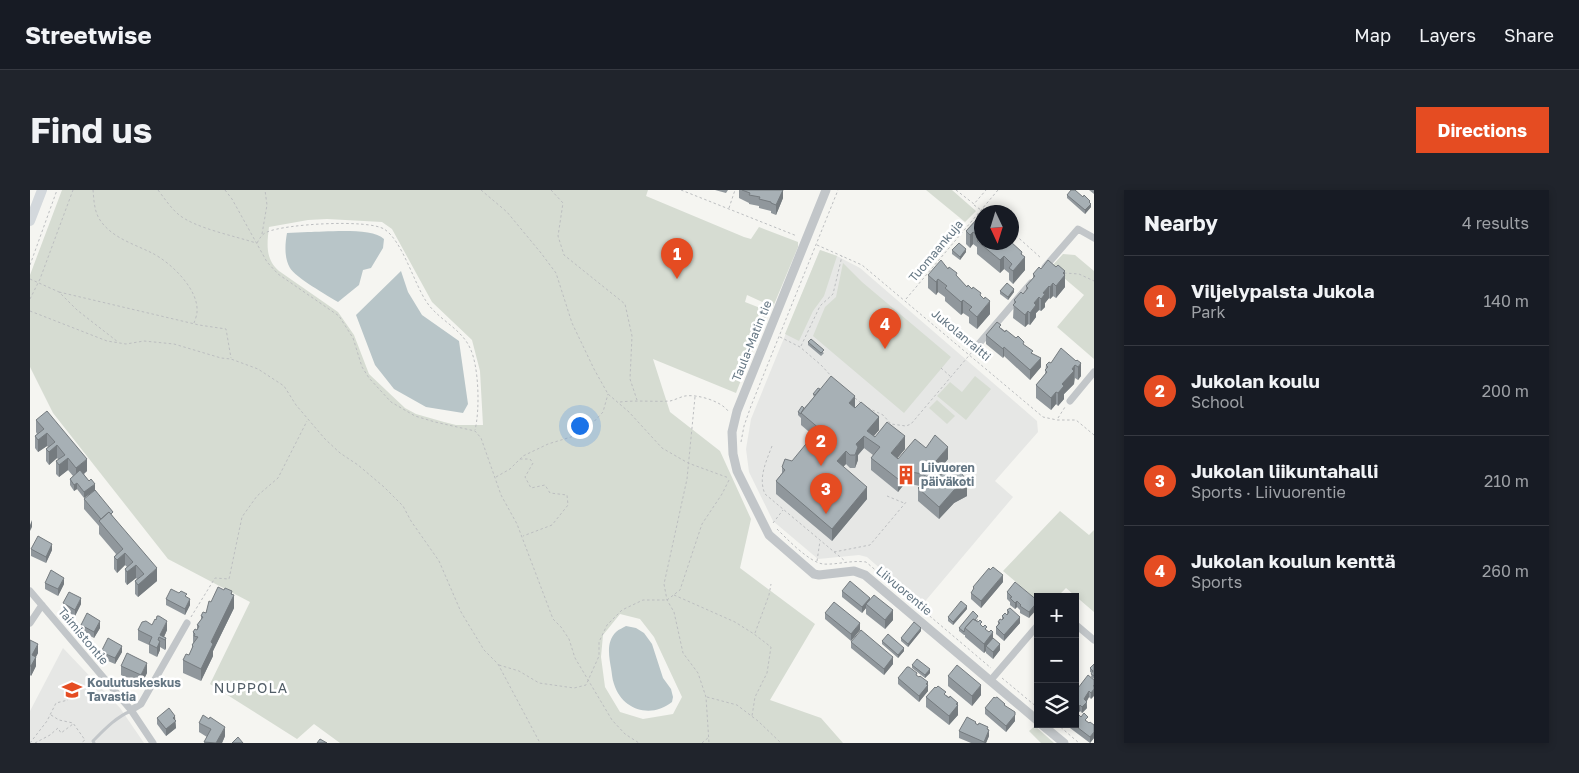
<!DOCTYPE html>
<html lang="en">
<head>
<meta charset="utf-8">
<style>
  :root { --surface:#171b24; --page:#20242c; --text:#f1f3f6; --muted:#9ea1a6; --line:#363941; --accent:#e54c22 }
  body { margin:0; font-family:"Golos Text",sans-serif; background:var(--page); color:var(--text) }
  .controls { position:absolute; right:15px; bottom:15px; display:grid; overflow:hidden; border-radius:0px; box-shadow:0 2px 8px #0003 }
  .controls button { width:45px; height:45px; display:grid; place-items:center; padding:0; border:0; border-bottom:1px solid var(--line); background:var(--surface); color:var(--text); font:25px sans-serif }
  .compass { position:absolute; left:944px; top:15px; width:45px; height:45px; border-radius:50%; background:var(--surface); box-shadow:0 2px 8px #0003; rotate:176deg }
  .you { position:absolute; left:549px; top:235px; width:18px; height:18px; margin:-12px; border:4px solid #fff; border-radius:50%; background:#1a73e8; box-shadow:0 0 0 8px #1a73e833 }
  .badge { display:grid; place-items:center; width:32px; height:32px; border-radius:50%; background:var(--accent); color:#fff; font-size:16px; font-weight:700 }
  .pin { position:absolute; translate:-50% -41px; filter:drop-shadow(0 1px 2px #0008) }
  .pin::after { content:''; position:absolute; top:26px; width:18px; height:15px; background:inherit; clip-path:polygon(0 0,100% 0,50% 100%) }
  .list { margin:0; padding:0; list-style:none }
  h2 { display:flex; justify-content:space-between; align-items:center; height:65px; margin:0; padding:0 20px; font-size:21px }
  h2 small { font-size:16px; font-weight:400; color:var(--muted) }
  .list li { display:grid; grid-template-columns:32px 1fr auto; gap:15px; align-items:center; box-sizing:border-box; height:90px; padding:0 20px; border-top:1px solid var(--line) }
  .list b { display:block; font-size:19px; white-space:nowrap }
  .list p { margin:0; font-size:16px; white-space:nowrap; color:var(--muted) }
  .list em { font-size:16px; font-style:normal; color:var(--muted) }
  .icon { flex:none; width:28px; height:28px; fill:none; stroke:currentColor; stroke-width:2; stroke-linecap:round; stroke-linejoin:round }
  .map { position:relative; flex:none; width:1064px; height:553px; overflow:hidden; border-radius:0px }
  header { display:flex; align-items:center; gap:30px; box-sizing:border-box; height:70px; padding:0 25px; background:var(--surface); border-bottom:1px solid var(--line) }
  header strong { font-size:24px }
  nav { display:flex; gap:28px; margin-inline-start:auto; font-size:18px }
  .intro { display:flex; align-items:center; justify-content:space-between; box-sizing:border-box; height:120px; padding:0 30px }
  h1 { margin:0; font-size:35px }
  .button { padding:12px 22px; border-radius:0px; background:var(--accent); color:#fff; font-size:18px; font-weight:700 }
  main { display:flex; gap:30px; padding:0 30px }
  aside { flex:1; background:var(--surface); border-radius:0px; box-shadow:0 2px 8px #0003 }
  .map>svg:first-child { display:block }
  .built { fill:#e6e7e5 }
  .green { fill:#d6dcd2; fill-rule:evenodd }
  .water { fill:#b8c5c8 }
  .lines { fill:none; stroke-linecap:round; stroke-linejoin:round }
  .path { stroke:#bcbec0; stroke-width:1; stroke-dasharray:2.5 2.5; stroke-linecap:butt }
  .service { stroke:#c2c6c9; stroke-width:3 }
  .minor { stroke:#c2c6c9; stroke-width:7 }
  .tertiary { stroke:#c2c6c9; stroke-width:9 }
  .secondary { stroke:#d3d8dc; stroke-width:10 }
  .wall { fill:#90979c }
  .shaded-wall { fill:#757b7f }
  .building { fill:#a7b0b5; stroke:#757b7f }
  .labels { text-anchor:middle; stroke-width:5; stroke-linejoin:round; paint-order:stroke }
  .street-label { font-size:12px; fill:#647683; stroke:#fff }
  .poi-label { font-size:12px; font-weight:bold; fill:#647683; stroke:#fff; text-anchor:start }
  .neighbourhood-label { font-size:14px; letter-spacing:1px; fill:#525e68; stroke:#fff }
</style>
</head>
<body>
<header>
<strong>Streetwise</strong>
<nav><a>Map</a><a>Layers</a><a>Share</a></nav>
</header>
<div class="intro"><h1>Find us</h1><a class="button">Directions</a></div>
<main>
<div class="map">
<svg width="1064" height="553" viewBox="0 0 1064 553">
  <rect width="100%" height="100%" fill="#f5f5f1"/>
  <path class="built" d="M790 60 807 66 830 78 1007 231 1008 242 965 291 983 307 892 415 837 367 829 365 788 369 743 331 719 282 716 259 721 229Z
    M33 458 90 518 114 553H0V521Z"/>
  <path class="green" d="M32 0H618L616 6 714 47 721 49 729 37 768 52V57L743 117 717 105 715 112 738 121 706 203 623 169 640 222 690 261 721 329 710 378 785 434 740 510 791 528 813 553H310L284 534 267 549 180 494 220 412 138 369 23 223 0 177V85ZM297 29 352 32 362 39 402 112 442 150 450 181 453 235H426L414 232 386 224 375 218 339 184 324 145 308 122 249 81C235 69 237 54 239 37L278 30ZM590 424 610 429 624 447 652 507 643 524 613 529 590 522 575 497 571 467 573 445Z
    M896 0H922L946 21 935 32Z
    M790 60 807 66 794 106 783 121 769 151 755 144Z
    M1033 64 1045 65 1064 81V169L1027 137 1054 105 1021 77Z
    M813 73 832 92 921 167 874 223 783 146 795 117 806 107Z
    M945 186 961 199 936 230 907 206 920 192 932 202Z
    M907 210 925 226 917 234 899 218Z
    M1030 321 1059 345 1064 340V422L1036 398 1027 407H1008V411L973 381Z
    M1005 536 1024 553H1011L999 541Z"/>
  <path class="water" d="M278 42C295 42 342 37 354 49L353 58 341 78 333 80 329 95 308 112C298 106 265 87 260 78 254 68 255 54 257 43Z
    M371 81 378 102 392 125 429 151 438 214 433 223 396 217 364 199 345 175 326 125Z
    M596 436 606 438 614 443 622 454 633 488 641 499 643 507 642 512C621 529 592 520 584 494 582 489 582 483 581 478 579 466 576 452 586 442 589 439 593 438 596 436Z"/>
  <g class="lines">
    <path class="path" d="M63 0C64 10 64 21 70 30 82 48 104 54 122 63 140 72 169 99 167 122 167 125 165 130 164 133
      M128 0C135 9 140 17 148 24 164 38 205 46 226 53
      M195 0 202 9 237 72 248 84 309 126 323 148 332 177 339 188 361 212 385 226 405 232 445 241 451 248 471 305 487 334 523 429 531 437 539 449 545 468 582 530 595 544 609 553
      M451 0 477 22 511 63 526 83 542 133 564 179 578 204 599 222 632 258 658 273 699 288
      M521 0 533 13 528 46 534 65 595 114 602 146 600 189 607 210
      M651 0 767 46
      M926 0 944 14 956 0
      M944 15 951 20
      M699 18 705 0
      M953 18 958 22
      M982 42 1011 68
      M232 44 237 15 235 0
      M227 53C230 48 232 44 237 42 255 34 337 29 354 39 372 50 384 93 396 111 407 129 431 138 440 158 449 176 450 220 445 240
      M787 55 832 75 1013 227 1027 230H1046L1064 245
      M0 75 27 0
      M1034 83 1049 84 1064 91
      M0 89 29 102 47 120 88 152
      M29 102 169 135 196 139 201 168
      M0 109 10 89 43 0
      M876 109 968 0
      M0 121 77 151 96 154 114 151 144 154 191 168 201 169 228 179 254 196 266 215 295 249 310 263 328 275 354 297 373 316 381 331 409 371 431 422 454 460 468 474 510 553
      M750 147 770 157 791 175 803 188
      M771 156 790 116 803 104 812 66
      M911 178 920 186
      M665 207 657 289 634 394 637 410 644 422 653 463 668 483 676 507 679 553
      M825 208 831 213
      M590 212C607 210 624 212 640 211 645 210 650 207 655 206 667 204 691 211 698 221
      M838 218 853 225 861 234 876 236 881 234 942 162
      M1028 228 1035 217
      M711 252 714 236 721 216 808 0
      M742 256C736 272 728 288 735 304L815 371
      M490 269H500L503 273 495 287 501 298 515 295 520 303 537 305 538 315 522 335 493 346
      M466 287 480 279 493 266 518 254 541 247 557 239 573 222 578 204
      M857 306 874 313
      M743 333 753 320
      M747 339C757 349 779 372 793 374 807 375 820 370 836 372L961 478
      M804 362 840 355 877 311
      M787 371 790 351
      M644 405 705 432 724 444 741 457 737 483 725 507 722 526
      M161 427 185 388 199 389 212 327 227 306 248 288 277 231
      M725 443 739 405 741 394
      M469 475 489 481 509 493 544 498 556 495 569 466V452L577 435 592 420 613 410H637L650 400 672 334 692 304 699 290
      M972 488 1008 518
      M677 507 707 515 728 531 751 553
      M21 525 29 530 43 533 55 550 51 553
      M1027 534 1049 553
      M0 553 17 531 26 513 38 510
      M5 553 20 545 28 538 31 543 43 534
      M672 553 679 547"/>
    <path class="service" d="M64 553 63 551C74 540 86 527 101 521"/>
    <path class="minor" d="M1015 77 1048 39 1064 48
      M947 156 1001 93
      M1040 211 1064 182
      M0 401 101 520 123 553
      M0 433 12 415
      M1045 434 1064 450
      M960 491 1008 435
      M101 520 111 514 157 433"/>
    <path class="tertiary" d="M796 0 707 221 702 242 703 264 707 281 739 345 784 384 789 385 824 381 835 385 1008 531
      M1011 534 1034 553"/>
    <path class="secondary" d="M0 31 12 0"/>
  </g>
  <path class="wall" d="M685 0H698L696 3Z
    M709 0H753V8L746 25 741 23V21L729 18V16L719 14V13L709 8Z
    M1059 0H1064V4Z
    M1037 5 1053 7 1060 13 1061 17 1055 24 1037 8Z
    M948 28 952 52 977 56 992 65 995 80 983 94 979 90V83L974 79 970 83 947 64V57L943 54 940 58 936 54V41Z
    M922 60 936 62 930 70 922 64Z
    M1011 79 1035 84V97L1026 108 1023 106 1020 109 1019 108 1015 113V117L1011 121 1009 120 1006 123V127L1000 135 998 134 995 137 983 128 984 110 993 104 996 100V96L1003 88V84Z
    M898 85 927 87 937 97 951 107 960 124 947 139 939 133V127L933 123 931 125 915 111V107L908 102 906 105 898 98Z
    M970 101 984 102 978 110 970 104Z
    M971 138 994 155 1003 164 1011 177 1000 190 974 166 973 168 956 154V145Z
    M778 152 794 163 791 166 778 155Z
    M1046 171 1051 186 1048 190 1045 188 1044 194 1034 204V209L1028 216 1026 214 1021 220 1006 208V195L1015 184 1016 175 1021 173Z
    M783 204 825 217 843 222 849 226V240L844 246 875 259 867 268 868 269 896 258 918 269 907 282 937 306 924 313 909 329 888 311V298L890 296 875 293 868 302 841 280V268L843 265 834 258 828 265V270L825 278H820L816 274 813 276 837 309 802 351 746 304V291L752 283V277L762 271 795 262 798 258 771 235V228L768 225V222L774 218 784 207Z
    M6 230 57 281 54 284 127 391 108 407 105 404V391L107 389 106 388 97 395 95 392V379L97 377 95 375 87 383 84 379V367L86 364 69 344V336L54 319V309L63 302 54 308 47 299 44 301 40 295V289L43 286 38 280 29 287 26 284V271L29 270 27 268 19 275 16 271V259L18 257 17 256 8 262 5 258V246L7 244 6 242Z
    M1 359 22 360 16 373 1 366Z
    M973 392 951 418 941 409V403L943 400V397Z
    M15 393 34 394 28 406 15 399Z
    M812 401 840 410 863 430 855 439 836 424V418L832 423 812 407Z
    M977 402 1008 411 999 428 990 423V420L987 417 985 419 980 415V412L977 409Z
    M202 404 204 418 183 461V466L171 491 153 483V470L159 465 162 459V455L163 453V442L167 440V435L171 430V426Z
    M157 407 160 415 155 425 136 415V409Z
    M33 413 51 414 45 426 33 420Z
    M937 419 923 435 918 431V427Z
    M977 420 990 433 974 451 966 444V437L968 434V432L972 430V426L977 424Z
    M795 423 830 440 821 451 795 429Z
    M948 429 947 432 957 441 963 448 970 460 963 469 956 463V461L954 463 935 447V445H934L929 441V438Z
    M51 435 70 438 64 448 51 441Z
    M122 435 137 440 134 447 136 448V458L135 460 130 457V460L127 467 119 463V455L108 450V440Z
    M891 441 878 457 871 451V448Z
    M0 450 8 463 6 467V476L1 486 0 485Z
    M852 451 874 461 868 468 852 454Z
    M821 452 863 474 854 485 821 458Z
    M71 462H92L85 474 71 468Z
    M1064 474V489L1061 487 1062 483 1060 482V478Z
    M882 475 900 483 895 488 882 478Z
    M91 476 117 483 111 495 91 485Z
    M887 486 898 494V501L889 512 868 494V488Z
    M918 486 951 505 942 516 918 496Z
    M1064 490 1061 509 1059 507 1057 511V518L1052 523 1050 521 1048 524 1059 533 1064 535V548L1060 553 1040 538V534H1045V502Z
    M916 505 928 513V525L919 535 896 517V507Z
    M975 516 985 531 976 542 955 524V518Z
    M127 528 145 530 146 538 136 546 127 534Z
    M169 533 195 546 192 553H174L177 547 169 542Z
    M946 534 958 539 959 546 956 553H941L929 548V541Z"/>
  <path class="shaded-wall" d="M753 0V8L746 25V15Z
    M1061 14V17L1055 24V20Z
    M943 42V54L940 58V45Z
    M936 59V62L930 70V67Z
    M992 62V70L995 67V80L983 94V81Z
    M974 66V79L970 83V70Z
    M1035 81V97L1026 108V96Z
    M908 89V102L906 105V92Z
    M1023 93V106L1020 109V97Z
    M1019 96V108L1015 113V117L1011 121V109L1013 103Z
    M984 99V102L978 110V107Z
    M1009 107V120L1006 123V127L1000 135V123L1004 113Z
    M933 110V123L931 125V112Z
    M960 111V124L947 139V127Z
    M998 121V134L995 137V125Z
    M974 157V166L973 168V159Z
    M1011 168V177L1000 190V180Z
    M1051 173V186L1048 190V177Z
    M1045 175 1044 194 1034 204V209L1028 216V203L1032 194Z
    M1026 202V214L1021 220V208Z
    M825 206V219L819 213Z
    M849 226V240L840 250 837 241Z
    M17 243V256L8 262V250Z
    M834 246V258L828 265V270L825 278 826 254Z
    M875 246V259L861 276V263Z
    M27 255V268L19 275V262Z
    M918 257V269L901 290V277Z
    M816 261V274L807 284V271Z
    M38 268V280L29 287V275Z
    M57 269V281L46 290V278Z
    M875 281V293L868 302V289Z
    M47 293V299L44 301V295Z
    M937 293V306L924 313 909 329V317L924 300Z
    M65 294V300L54 308V302Z
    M837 297V309L802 351V339Z
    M2 330V337L0 341V335Z
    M22 354V360L16 373V367Z
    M95 363V375L87 383V370Z
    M106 375V388L97 395V382Z
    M127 378V391L108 407V395Z
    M973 385V392L951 418V411Z
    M34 388V394L28 406V399Z
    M202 401V408L204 405V418L183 461V466L171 491V479L181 452Z
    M51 408V414L45 426V420Z
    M840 408V414H836V418L832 423V417Z
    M160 409V415L155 425V419Z
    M987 411V417L985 419V413Z
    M1008 412V418L999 428V422Z
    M937 416V419L923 435V432Z
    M863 420V430L855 439V430Z
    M990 427V433L974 451V445Z
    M70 431V438L64 448V442Z
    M137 431V440L133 449 130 445Z
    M830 433V440L821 451V444Z
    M891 438V441L878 457V454Z
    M963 442V451L956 456V461L954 463V454Z
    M129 447V453L130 451V460L127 467V458Z
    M136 448V458L135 460V450Z
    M8 454V463L2 474V465Z
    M970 454V460L963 469V462Z
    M92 456V462L85 474V468Z
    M874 458V461L868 468V465Z
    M6 467V476L1 486V476Z
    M863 467V474L854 485V479Z
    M117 473V483L111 495V485Z
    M900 479V483L895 488V485Z
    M898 492V501L889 512V506Z
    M951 495V505L942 516V506Z
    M1064 495V506L1061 509V503Z
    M1059 501V507L1056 512 1057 518 1052 523V517L1054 509Z
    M928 513V525L919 535V526Z
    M1050 515V521L1046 525V519Z
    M985 525V531L976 542V536Z
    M145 526 146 538 136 546V539L143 528Z
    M195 537V546L192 553H186Z
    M958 537V543L959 540V546L956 553H954L957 545Z
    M1064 542V548L1060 553V547Z"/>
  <path class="building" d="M712 0H753L746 15 741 13V12L729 9 730 7 719 5 720 3Z
    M1041 0H1045L1053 7 1054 5 1060 11 1059 12 1061 14 1055 20 1037 5Z
    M948 28 952 31V52H973L977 56 981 52 992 62 991 64 995 67 983 81 979 78 982 74 974 66 970 70 947 51 950 47 943 42 940 45 936 41Z
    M929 53 936 59 930 67 922 60Z
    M911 70 918 79 919 77 927 83 926 85 937 97 938 95 942 99 943 97 951 103 950 105 954 109 955 107 960 111 947 127 939 120 942 117 933 110 931 112 915 98 917 96 908 89 906 92 898 85Z
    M1018 70 1026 77 1028 75 1035 81 1033 83 1035 85 1026 96 1023 93 1020 97 1019 96 1013 103 1015 104 1011 109 1009 107 1004 113 1006 115 1000 123 998 121 995 125 983 115 986 112 984 110 991 102 993 104 998 98 996 96 1005 86 1003 84 1009 77 1011 79Z
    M977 93 984 99 978 107 970 101Z
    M967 132 971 135 969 137 975 142 976 140 986 148 988 146 994 152 993 154 1003 161 1001 163 1011 168 1000 180 974 157 973 159 956 145Z
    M781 149 794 160 791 163 778 152Z
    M1031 158 1046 171 1047 170 1051 173 1048 177 1045 175 1042 179 1044 181 1032 194 1034 196 1028 203 1026 202 1021 208 1006 195 1017 182 1015 180 1018 177 1016 175 1019 172 1021 173Z
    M801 186 825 206 819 213 825 218 831 212 849 227 837 241 845 247 857 232 875 246 861 263 868 269 885 249 896 258 905 245 918 257 901 277 911 285 928 276 937 293 924 300 909 317 888 298 898 288 893 284 875 281 868 289 841 268 850 257 834 246 826 254 828 257 825 265H820L816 261 807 271 837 297 802 339 746 291 755 280 752 277 755 269 762 271 780 249 795 262 804 251 771 223Z
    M788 198 790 199 785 205 783 204Z
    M772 216 774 218 771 223V224L768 222Z
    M17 221 57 269 46 278 38 268 29 275 26 271 35 265 27 255 19 262 16 259 25 252 17 243 8 250 5 246 14 239 6 230Z
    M50 280 59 291 61 289 65 294 54 302 47 293 44 295 40 289Z
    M65 300 83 322 81 324 79 322 71 329 54 309Z
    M79 322 127 378 108 395 105 391 114 384 106 375 97 382 95 379 103 372 95 363 87 370 84 367 93 359 69 331Z
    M8 346 22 354 16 367 1 359Z
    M963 377 973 385 951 411 941 403 944 398 943 397 959 378 960 380Z
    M21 380 34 388 28 399 15 393Z
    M820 391 840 408 832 417 812 401Z
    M985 392 1008 411 999 422 990 416 991 415 987 411 985 413 980 408 982 407 977 402Z
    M188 397 194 400 195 398 202 401 201 404 204 405 181 452 183 454 171 479 153 470 156 464 159 465 163 456 162 455 168 447 164 446 165 444 163 442 165 439 167 440 169 436 167 435 173 427 171 426 173 422 176 423 179 411 181 412Z
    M141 399 149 403 151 401 157 404 155 406 160 409 155 419 136 409Z
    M39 402 51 408 45 420 33 413Z
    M844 405 863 420 855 430 836 414Z
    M931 411 937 416 923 432 918 427Z
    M804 412 830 433 821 444 795 423Z
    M980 418 990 427 974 445 966 437 970 433 968 432 970 429 972 430 974 428 972 426 975 423 977 425 979 422 977 420Z
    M943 421 948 426 945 430 943 429 935 438 934 442 929 438Z
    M57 423 70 431 64 442 51 435Z
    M127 426H129L137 431 130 445 136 448 135 450 129 447 128 450 130 451 127 458 119 454 122 447 108 440 112 432 116 431 122 435 125 429 126 430Z
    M943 429 948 432 950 430 952 432 950 434 953 437 955 435 957 437 955 439 959 442 961 440 963 442 954 454 935 438Z
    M884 432 891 438 878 454 871 448Z
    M831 440 863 467 854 479 821 452Z
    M858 444 874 458 868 465 852 451Z
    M78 448 92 456 85 468 71 462Z
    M963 448 970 454 963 462 956 456Z
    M0 450 8 454 2 465 6 467 1 476H0Z
    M97 463 117 473 111 485 91 476Z
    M887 469 900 479 895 485 882 475Z
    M1064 474V486L1061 484 1063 481 1060 478Z
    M927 475 951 495 942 506 918 486Z
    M877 477H879L887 483 886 485 889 487 890 486 898 492 896 494 898 495 889 506 868 488Z
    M1058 485 1064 490V495L1063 496H1064V499L1061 503 1059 501 1054 509 1057 512 1052 517 1050 515 1046 519 1045 518V502Z
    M908 496 916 502 914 504 919 508 920 506 928 513 926 514 928 515 919 526 896 507 905 497 906 498Z
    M964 507 965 508 967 507 975 514 974 515 985 522V525L976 536 955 518Z
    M139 518 145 526 143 528 146 531 136 539 127 528Z
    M1047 523 1051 527 1054 523 1058 527 1055 530 1059 533 1060 532 1064 535V542L1060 547 1043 534H1045V525Z
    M173 525 179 529 180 527 195 537 186 553 174 552 181 539 169 533Z
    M937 527 946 532 945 533 948 535 949 533 958 537 957 539 959 540 954 552 929 541Z
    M208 547 213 553H202Z
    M290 549 297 553H287Z"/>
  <defs>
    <symbol id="building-bare" viewBox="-9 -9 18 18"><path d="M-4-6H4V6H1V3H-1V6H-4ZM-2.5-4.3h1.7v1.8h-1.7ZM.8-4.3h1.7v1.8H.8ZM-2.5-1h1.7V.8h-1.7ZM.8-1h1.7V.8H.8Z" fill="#e54c22" stroke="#fff" stroke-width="2.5" paint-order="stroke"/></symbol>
    <symbol id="school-bare" viewBox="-9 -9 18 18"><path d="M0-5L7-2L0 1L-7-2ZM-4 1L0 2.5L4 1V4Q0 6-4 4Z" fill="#e54c22" stroke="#fff" stroke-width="2.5" paint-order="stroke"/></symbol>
  </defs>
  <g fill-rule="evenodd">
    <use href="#building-bare" x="862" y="271" width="28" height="28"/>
    <use href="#school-bare" x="28" y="486" width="28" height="28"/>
  </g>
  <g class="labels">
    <g class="street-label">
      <text transform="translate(906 61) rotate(-50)" y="4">Tuomaankuja</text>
      <text transform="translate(931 145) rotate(40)" y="4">Jukolanraitti</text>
      <text transform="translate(722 151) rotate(-68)" y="4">Taula-Matin tie</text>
      <text transform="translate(874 401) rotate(40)" y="4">Liivuorentie</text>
      <text transform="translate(53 446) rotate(50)" y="4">Taimistontie</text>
    </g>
    <g class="poi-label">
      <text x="891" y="282">Liivuoren<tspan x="891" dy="14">päiväkoti</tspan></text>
      <text x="57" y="497">Koulutuskeskus<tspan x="57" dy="14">Tavastia</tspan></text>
    </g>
    <g class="neighbourhood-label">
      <text x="221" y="503">NUPPOLA</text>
    </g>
  </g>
</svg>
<div class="controls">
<button>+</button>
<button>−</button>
<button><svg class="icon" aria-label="layers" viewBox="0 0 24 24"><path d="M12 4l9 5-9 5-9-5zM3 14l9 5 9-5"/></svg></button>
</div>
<svg class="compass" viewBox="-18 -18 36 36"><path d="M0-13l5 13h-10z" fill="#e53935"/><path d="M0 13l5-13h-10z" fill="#9ea1a6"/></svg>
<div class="you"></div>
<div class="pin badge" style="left:647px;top:89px">1</div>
<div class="pin badge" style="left:791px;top:276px">2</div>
<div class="pin badge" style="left:796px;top:324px">3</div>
<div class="pin badge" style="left:855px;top:159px">4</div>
</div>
<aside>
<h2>Nearby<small>4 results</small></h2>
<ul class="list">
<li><span class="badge">1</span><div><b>Viljelypalsta Jukola</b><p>Park</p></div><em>140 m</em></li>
<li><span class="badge">2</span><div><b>Jukolan koulu</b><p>School</p></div><em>200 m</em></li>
<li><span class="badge">3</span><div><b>Jukolan liikuntahalli</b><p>Sports · Liivuorentie</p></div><em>210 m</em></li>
<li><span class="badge">4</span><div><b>Jukolan koulun kenttä</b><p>Sports</p></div><em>260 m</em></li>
</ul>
</aside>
</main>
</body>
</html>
